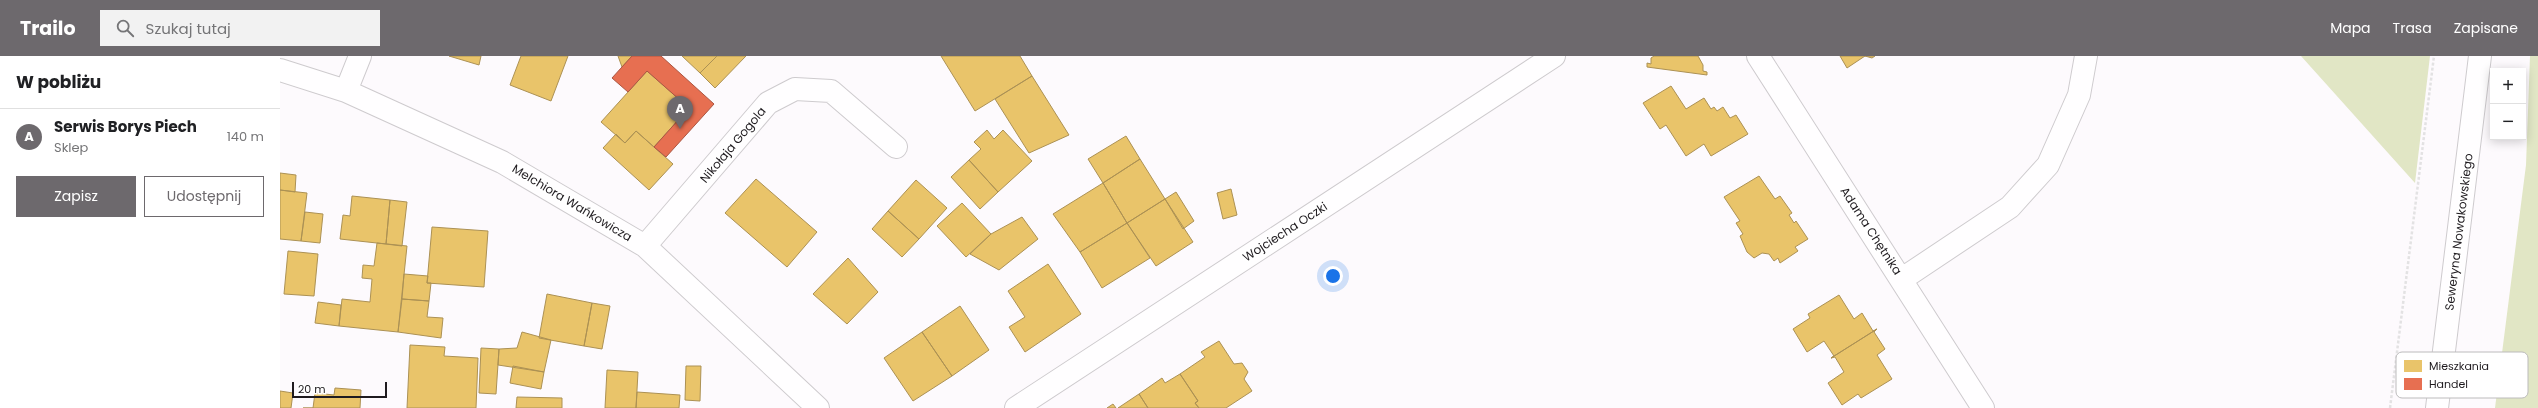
<!DOCTYPE html>
<html lang="pl">
<head>
<meta charset="utf-8">
<style>
  :root { --surface:#fff; --page:#f2f2f2; --text:#202124; --muted:#757577; --line:#e0e0e0; --accent:#6d696d }
  body { margin:0; font-family:Poppins,sans-serif; background:var(--page); color:var(--text) }
  .controls { position:absolute; right:12px; top:12px; display:grid; overflow:hidden; border-radius:0px; box-shadow:0 2px 10px #0003 }
  .controls button { width:36px; height:36px; display:grid; place-items:center; padding:0; border:0; border-bottom:1px solid var(--line); background:var(--surface); color:var(--text); font:20px sans-serif }
  .scale { position:absolute; left:12px; bottom:10px; width:95px; box-sizing:border-box; padding-left:4px; border:2px solid #1f1b1f; border-top:0; font-size:11px; line-height:14px; white-space:nowrap; color:#1f1b1f; -webkit-text-stroke:3px #fff; paint-order:stroke }
  .you { position:absolute; left:1053px; top:220px; width:14px; height:14px; margin:-10px; border:3px solid #fff; border-radius:50%; background:#1a73e8; box-shadow:0 0 0 6px #1a73e833 }
  .badge { display:grid; place-items:center; width:26px; height:26px; border-radius:50%; background:var(--accent); color:#fff; font-size:13px; font-weight:700 }
  .pin { position:absolute; translate:-50% -33px; filter:drop-shadow(0 1px 2px #0008) }
  .pin::after { content:''; position:absolute; top:21px; width:14px; height:12px; background:inherit; clip-path:polygon(0 0,100% 0,50% 100%) }
  .list { margin:0; padding:0; list-style:none }
  h2 { display:flex; justify-content:space-between; align-items:center; height:52px; margin:0; padding:0 16px; font-size:17px }
  h2 small { font-size:13px; font-weight:400; color:var(--muted) }
  .list li { display:grid; grid-template-columns:26px 1fr auto; gap:12px; align-items:center; box-sizing:border-box; height:56px; padding:0 16px; border-top:1px solid var(--line) }
  .list b { display:block; font-size:15px; white-space:nowrap }
  .list p { margin:0; font-size:13px; white-space:nowrap; color:var(--muted) }
  .list em { font-size:13px; font-style:normal; color:var(--muted) }
  .actions { display:flex; gap:8px; padding:12px 16px }
  .actions a { flex:1; padding:9px 0; border:1px solid var(--accent); border-radius:0px; text-align:center; font-size:14px; color:var(--accent) }
  .actions .main { background:var(--accent); color:#fff }
  .icon { flex:none; width:22px; height:22px; fill:none; stroke:currentColor; stroke-width:2; stroke-linecap:round; stroke-linejoin:round }
  .map { position:relative; flex:none; width:2258px; height:352px; overflow:hidden }
  header { display:flex; align-items:center; gap:24px; box-sizing:border-box; height:56px; padding:0 20px; background:var(--accent); color:#fff }
  header strong { font-size:19px }
  nav { display:flex; gap:22px; margin-inline-start:auto; font-size:14px }
  .search { width:280px; height:36px; background:var(--page); display:flex; align-items:center; gap:10px; box-sizing:border-box; padding:0 14px; border-radius:0px; color:var(--muted); font-size:15px }
  main { display:flex }
  aside { flex:1; background:var(--surface) }
  .map>svg:first-child { display:block }
  .green { fill:#e1e6c5 }
  .homes { fill:#e9c46a; stroke:#ac9154 }
  .shops { fill:#e76f51; stroke:#ab5642 }
  .lines { fill:none; stroke-linecap:round; stroke-linejoin:round }
  .minor-casing { stroke:#cecbce; stroke-width:24 }
  .path { stroke:#e3e2e3; stroke-width:2.5; stroke-dasharray:3 2; stroke-linecap:butt }
  .minor { stroke:#fffeff; stroke-width:22 }
  .labels { text-anchor:middle; stroke-width:4; stroke-linejoin:round; paint-order:stroke }
  .street-label { font-size:12px; fill:#1f1b1f; stroke:#fff }
  .key { fill:#fff; stroke:#bcbbbc; stroke-width:1 }
  .key-label { font-size:11px; fill:#1f1b1f }
</style>
</head>
<body>
<header>
<strong>Trailo</strong>
<div class="search"><svg class="icon" aria-label="search" viewBox="0 0 24 24"><circle cx="10" cy="10" r="6"/><path d="M15 15l6 6"/></svg>Szukaj tutaj</div>
<nav><a>Mapa</a><a>Trasa</a><a>Zapisane</a></nav>
</header>
<main>
<aside>
<h2>W pobliżu<small></small></h2>
<ul class="list">
<li><span class="badge">A</span><div><b>Serwis Borys Piech</b><p>Sklep</p></div><em>140 m</em></li>
</ul>
<div class="actions"><a class="main">Zapisz</a><a>Udostępnij</a></div>
</aside>
<div class="map">
<svg width="2258" height="352" viewBox="0 0 2258 352">
  <rect width="100%" height="100%" fill="#fdfafd"/>
  <path class="green" d="M2021 0H2150L2135 127Z
    M2250 0H2258V352H2215L2246 109Z"/>
  <path class="homes" d="M169 0H201L199 9Z
    M241 0H288L271 45 230 29Z
    M338 0H352L342 11Z
    M402 0H437L420 17Z
    M437 0H466L435 32 420 17Z
    M661 0H740L752 20 695 55Z
    M1374 0H1418L1423 9V15L1427 16V19L1367 11V7L1371 8V2Z
    M1560 0H1595L1592 2 1585 0 1567 12Z
    M367 15 409 52 374 91 356 75 345 87 321 66Z
    M752 20 789 79 749 97 715 43Z
    M1391 30 1406 53 1424 42 1431 53 1434 51 1437 55 1443 51 1450 62 1456 59 1468 78 1431 100 1424 88 1406 100 1386 69 1380 73 1363 47Z
    M707 74 714 83 723 74 752 105 718 136 689 104 701 93 694 86Z
    M356 75 393 108 369 134 323 92 336 78 345 87Z
    M846 80 860 103 823 127 808 103Z
    M860 103 885 143 847 167 823 127Z
    M689 104 718 136 700 153 671 121Z
    M0 117 16 119 15 136 0 134Z
    M1479 120 1495 143 1500 140 1512 157 1509 159 1514 167 1516 165 1528 183 1515 191 1518 195 1500 207 1498 202 1494 205 1489 198 1482 197 1474 202 1467 196 1460 180 1463 178 1456 167 1460 165 1444 141Z
    M476 123 537 176 507 211 445 157Z
    M636 124 667 152 639 183 608 155Z
    M823 127 847 167 800 196 773 158Z
    M951 133 957 159 943 163 937 137Z
    M0 134 27 137 21 185 0 183Z
    M896 136 914 165 903 173 885 143Z
    M72 140 110 144 106 188 60 183 63 159 70 160Z
    M885 143 913 186 876 210 847 167Z
    M110 144 127 146 122 190 106 188Z
    M682 147 711 178 686 201 657 170Z
    M608 155 639 183 622 201 592 173Z
    M25 156 43 158 40 187 21 185Z
    M742 161 758 183 719 214 690 198 711 178Z
    M847 167 870 202 822 232 800 196Z
    M152 171 208 175 204 231 147 227Z
    M97 187 127 190 118 276 59 270 62 243 90 246 92 223 82 222 83 209 94 210Z
    M8 195 38 198 34 240 4 238Z
    M568 202 598 236 567 268 533 238Z
    M768 208 801 258 745 296 729 271 745 261 728 235Z
    M124 218 148 220 147 227H151L149 245 122 243Z
    M267 238 312 247 304 290 259 282Z
    M1559 239 1574 263 1582 257 1593 275 1597 273 1551 302 1554 300 1544 285 1527 296 1513 273 1530 262 1528 258Z
    M122 243 149 245 147 261 163 262 161 282 118 276Z
    M38 246 61 249 59 270 35 267Z
    M312 247 330 250 322 293 304 290Z
    M680 250 709 294 672 320 642 276Z
    M1597 273 1594 276 1605 293 1597 299 1612 323 1581 342 1578 338 1562 349 1548 327 1564 316 1555 301 1551 302Z
    M242 276 271 284 264 316 218 309 219 293 237 292Z
    M642 276 672 320 633 345 604 302Z
    M939 285 954 308 962 307 968 316 964 323 972 335 946 352H919L915 347 918 345 900 318 925 301 921 296Z
    M130 289 165 291 164 300 198 302 196 352H127Z
    M201 292 219 293 216 338 199 337Z
    M233 310 264 316 261 333 230 327Z
    M406 310H421L420 345 405 344Z
    M327 314 358 316 356 352H325Z
    M900 318 918 345 915 347 919 352H868L859 338 882 322 885 327Z
    M55 332 81 334 80 352H23H33L35 337 54 339Z
    M0 335 13 337 11 352H0Z
    M357 336 400 339 399 352H356Z
    M859 338 868 352H838Z
    M237 341 282 342V352H236Z
    M833 348 836 352H827Z"/>
  <path class="shops" d="M352 0H381L434 48 386 101 374 91 409 52 367 15 348 36 332 22Z"/>
  <g class="lines">
    <defs>
      <path id="minor" d="M1478 0 1703 352
        M0 14 66 35 222 106 365 190 538 352
        M66 35 80 0
        M365 190 488 47 515 33 551 35 616 91
        M1622 223 1730 151 1768 109 1799 39 1806 0
        M736 352 1274 0
        M2157 352 2200 0"/>
    </defs>
    <use href="#minor" class="minor-casing"/>
    <path class="path" d="M2110 352 2154 0"/>
    <use href="#minor" class="minor"/>
  </g>
  <g class="labels">
    <g class="street-label">
      <text transform="translate(453 89) rotate(-50)" y="4">Nikołaja Gogola</text>
      <text transform="translate(292 147) rotate(31)" y="4">Melchiora Wańkowicza</text>
      <text transform="translate(1591 175) rotate(57)" y="4">Adama Chętnika</text>
      <text transform="translate(1005 176) rotate(-33)" y="4">Wojciecha Oczki</text>
      <text transform="translate(2179 176) rotate(-83)" y="4">Seweryna Nowakowskiego</text>
    </g>
  </g>
  <rect x="2116" y="296" width="132" height="46" rx="6" class="key"/>
  <rect x="2124" y="304" width="18" height="12" fill="#e9c46a"/>
  <rect x="2124" y="322" width="18" height="12" fill="#e76f51"/>
  <g class="key-label">
    <text x="2149" y="314">Mieszkania</text>
    <text x="2149" y="332">Handel</text>
  </g>
</svg>
<div class="controls">
<button>+</button>
<button>−</button>
</div>
<div class="scale">20 m</div>
<div class="you"></div>
<div class="pin badge" style="left:400px;top:73px">A</div>
</div>
</main>
</body>
</html>
